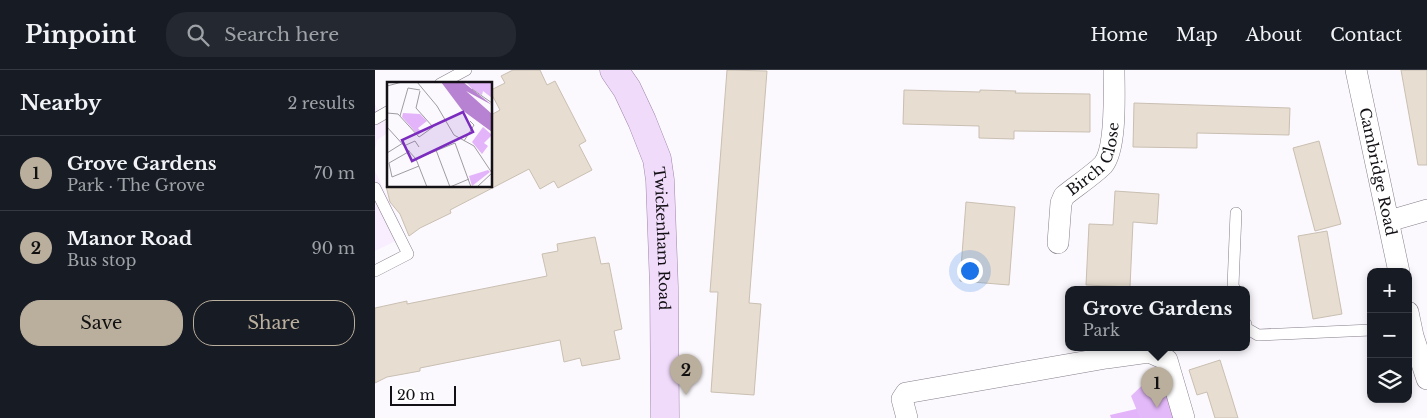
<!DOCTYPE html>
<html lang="en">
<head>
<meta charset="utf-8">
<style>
  :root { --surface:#171b24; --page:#242831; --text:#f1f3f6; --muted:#9ea1a6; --line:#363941; --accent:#baae9c }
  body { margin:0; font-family:"Libre Baskerville",serif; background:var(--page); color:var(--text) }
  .controls { position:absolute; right:15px; bottom:15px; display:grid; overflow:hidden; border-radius:10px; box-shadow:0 2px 8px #0003 }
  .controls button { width:45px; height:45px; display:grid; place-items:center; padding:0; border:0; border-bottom:1px solid var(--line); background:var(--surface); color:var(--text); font:25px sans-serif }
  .scale { position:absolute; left:15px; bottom:12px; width:66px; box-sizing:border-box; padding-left:5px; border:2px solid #141116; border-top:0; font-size:14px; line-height:18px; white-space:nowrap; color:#141116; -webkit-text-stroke:4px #fff; paint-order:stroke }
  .you { position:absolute; left:594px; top:200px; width:18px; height:18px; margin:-12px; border:4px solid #fff; border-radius:50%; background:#1a73e8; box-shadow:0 0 0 8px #1a73e833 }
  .badge { display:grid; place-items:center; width:32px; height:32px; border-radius:50%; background:var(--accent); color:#111; font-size:16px; font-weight:700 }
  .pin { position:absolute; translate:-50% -41px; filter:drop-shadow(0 1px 2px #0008) }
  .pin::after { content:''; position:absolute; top:26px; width:18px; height:15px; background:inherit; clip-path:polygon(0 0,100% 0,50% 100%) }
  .popup { position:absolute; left:690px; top:216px; width:185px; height:65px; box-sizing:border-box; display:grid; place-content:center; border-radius:10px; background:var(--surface); filter:drop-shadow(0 1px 4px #0005); font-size:16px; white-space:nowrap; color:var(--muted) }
  .popup b { font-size:19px; color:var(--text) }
  .popup::after { content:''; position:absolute; left:50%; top:100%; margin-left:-10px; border:10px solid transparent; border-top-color:var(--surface) }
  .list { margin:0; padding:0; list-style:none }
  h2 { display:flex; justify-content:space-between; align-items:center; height:65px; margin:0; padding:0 20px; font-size:21px }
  h2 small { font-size:16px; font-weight:400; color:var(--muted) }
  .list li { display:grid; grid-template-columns:32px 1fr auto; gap:15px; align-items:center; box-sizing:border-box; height:75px; padding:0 20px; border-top:1px solid var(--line) }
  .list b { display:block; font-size:19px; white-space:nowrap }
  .list p { margin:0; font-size:16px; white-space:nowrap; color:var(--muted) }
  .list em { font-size:16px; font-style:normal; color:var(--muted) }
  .actions { display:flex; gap:10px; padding:15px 20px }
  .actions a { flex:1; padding:11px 0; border:1px solid var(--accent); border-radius:20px; text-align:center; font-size:18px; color:var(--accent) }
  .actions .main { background:var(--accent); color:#111 }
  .icon { flex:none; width:28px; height:28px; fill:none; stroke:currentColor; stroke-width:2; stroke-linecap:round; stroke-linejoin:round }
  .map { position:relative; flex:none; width:1052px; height:348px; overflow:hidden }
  header { display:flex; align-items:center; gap:30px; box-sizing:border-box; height:70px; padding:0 25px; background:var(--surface); border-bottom:1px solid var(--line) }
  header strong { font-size:24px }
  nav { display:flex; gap:28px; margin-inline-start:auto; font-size:18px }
  .search { width:350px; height:45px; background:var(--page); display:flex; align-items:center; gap:12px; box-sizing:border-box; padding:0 18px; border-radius:20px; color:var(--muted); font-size:19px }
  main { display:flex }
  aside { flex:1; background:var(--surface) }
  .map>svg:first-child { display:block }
  .built { fill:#f9eeff }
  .green { fill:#e3b4fa }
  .forest { fill:#e4b9fa }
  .building { fill:#e7ddd0; stroke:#c9bfb2 }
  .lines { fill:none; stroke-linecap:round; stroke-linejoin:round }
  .lane-casing { stroke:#867e8b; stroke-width:12 }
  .street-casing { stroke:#867e8b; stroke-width:22 }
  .primary-casing { stroke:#9d85aa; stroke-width:29 }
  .lane { stroke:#fff; stroke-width:11 }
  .street { stroke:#fff; stroke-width:21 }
  .primary { stroke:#f1dbfb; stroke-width:28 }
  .labels { text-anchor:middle; stroke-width:4; stroke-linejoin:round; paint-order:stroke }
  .street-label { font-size:15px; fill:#141116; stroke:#fff }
  .inset-road { fill:none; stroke:#9f9ca1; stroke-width:1 }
  .view { fill:#7b2cbf; fill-opacity:0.15; stroke:#7b2cbf; stroke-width:2.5 }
  .inset-edge { fill:none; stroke:#141116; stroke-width:2.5 }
</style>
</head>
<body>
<header>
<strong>Pinpoint</strong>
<div class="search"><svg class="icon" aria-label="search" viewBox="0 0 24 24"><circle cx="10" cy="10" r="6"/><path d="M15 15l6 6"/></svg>Search here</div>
<nav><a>Home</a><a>Map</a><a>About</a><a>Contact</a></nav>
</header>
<main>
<aside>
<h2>Nearby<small>2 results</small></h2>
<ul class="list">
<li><span class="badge">1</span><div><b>Grove Gardens</b><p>Park · The Grove</p></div><em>70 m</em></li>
<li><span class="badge">2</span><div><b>Manor Road</b><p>Bus stop</p></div><em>90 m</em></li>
</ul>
<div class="actions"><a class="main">Save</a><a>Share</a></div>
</aside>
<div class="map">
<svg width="1052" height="348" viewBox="0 0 1052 348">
  <rect width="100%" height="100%" fill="#fcf9fe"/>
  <path class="built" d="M0 34 14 60V62L2 70 0 80Z
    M0 101 31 166 0 181Z"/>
  <path class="green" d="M796 331 801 348H736L735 345Z"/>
  <path class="forest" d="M781 302 806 313 815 348H765L756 326Z"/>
  <path class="building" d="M138 0H165L172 15 180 11 211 71 204 75 217 100 183 118 179 111 165 119 154 99 75 140 76 143 45 158 34 166 25 144 15 132 11 116H116V45L125 40 116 23V20L130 13 126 6Z
    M352 0 392 1 374 233 386 234 379 325 336 322 343 222H335Z
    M1026 0H1052V95H1043Z
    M529 20 605 22V20L641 21 640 23 715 24V62L639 61V69L604 68V56L528 54Z
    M759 33 915 38 914 65 822 63V78L758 77Z
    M944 71 966 154 940 161 918 78Z
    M740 121 784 124 782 154 758 152 755 217 711 215 714 154 738 155Z
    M591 132 640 137 634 215 585 211Z
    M952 161 967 244 938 249 923 166Z
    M220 167 226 194 234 193 247 259 239 261 245 289 207 296 205 288 189 292 185 270 45 298V301L12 307 0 313V238L32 231V234L172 206 167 184 183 181 182 174Z
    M845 290 856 325 863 348H840L832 322 822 325 814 300Z"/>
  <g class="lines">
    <defs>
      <path id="lane" d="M65 14 91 0
        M0 49 14 41
        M0 118 33 184 0 201
        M860 219 858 216 861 143
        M871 254V258L883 265 996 260"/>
      <g id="street">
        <path id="s1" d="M981 0 1024 202"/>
        <path d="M1014 151 1052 140"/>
        <path id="s2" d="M683 173 686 133 689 126C700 117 718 105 728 95 742 78 739 22 739 0"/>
        <path d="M1033 242 1038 266 1052 309"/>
        <path d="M532 348 527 329 531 323 731 288 774 282 792 290 809 348"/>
      </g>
      <g id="primary">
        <path id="s3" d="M239 0 252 19 267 51 282 89 285 110 289 217 290 348"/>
      </g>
    </defs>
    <use href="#lane" class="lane-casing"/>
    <use href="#street" class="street-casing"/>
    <use href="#primary" class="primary-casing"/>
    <use href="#lane" class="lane"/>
    <use href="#street" class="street"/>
    <use href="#primary" class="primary"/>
  </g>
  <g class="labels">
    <g class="street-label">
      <text dy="5" stroke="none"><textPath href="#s2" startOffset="98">Birch Close</textPath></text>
      <text dy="5" stroke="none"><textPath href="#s1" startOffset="104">Cambridge Road</textPath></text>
      <text dy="5" stroke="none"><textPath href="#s3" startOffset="179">Twickenham Road</textPath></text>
    </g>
  </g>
  <g transform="translate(12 12)">
    <rect width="105" height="105" fill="#fcf9fe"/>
    <path d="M16 31 33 32 40 39 31 46 34 50 31 53 15 35ZM96 45 105 53 97 61 101 64 95 72 85 60ZM101 88 103 90 85 104 82 94Z" fill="#e3b4fa"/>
    <path d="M79 0H105V16L96 9 95 13 86 8Z" fill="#e4b9fa"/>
    <path d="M54 0H76L105 23 79 9 105 32V50L75 28Z" fill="#b782d1"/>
    <path class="inset-road" d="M30 0 50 24 67 53 87 64 105 91M0 4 15 0M85 7 105 21M0 31 11 32 32 55 35 53 46 45 29 26 33 9M13 34 21 6 33 8M0 45 29 77 40 105M77 59 87 43 83 39M19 63 28 59 32 65M49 68 63 105 82 97M23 69 2 81 5 95 32 84M0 71 16 61M29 77 68 61 84 105M90 105 105 91"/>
    <path class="view" d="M76 30 86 50 25 79 15 58Z"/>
    <rect width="105" height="105" class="inset-edge"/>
  </g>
</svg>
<div class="controls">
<button>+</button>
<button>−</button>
<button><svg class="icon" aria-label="layers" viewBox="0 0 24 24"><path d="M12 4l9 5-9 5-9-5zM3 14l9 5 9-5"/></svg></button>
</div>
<div class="scale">20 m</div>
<div class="you"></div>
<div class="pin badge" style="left:782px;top:338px">1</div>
<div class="popup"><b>Grove Gardens</b>Park</div>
<div class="pin badge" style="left:311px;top:325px">2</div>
</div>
</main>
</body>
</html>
